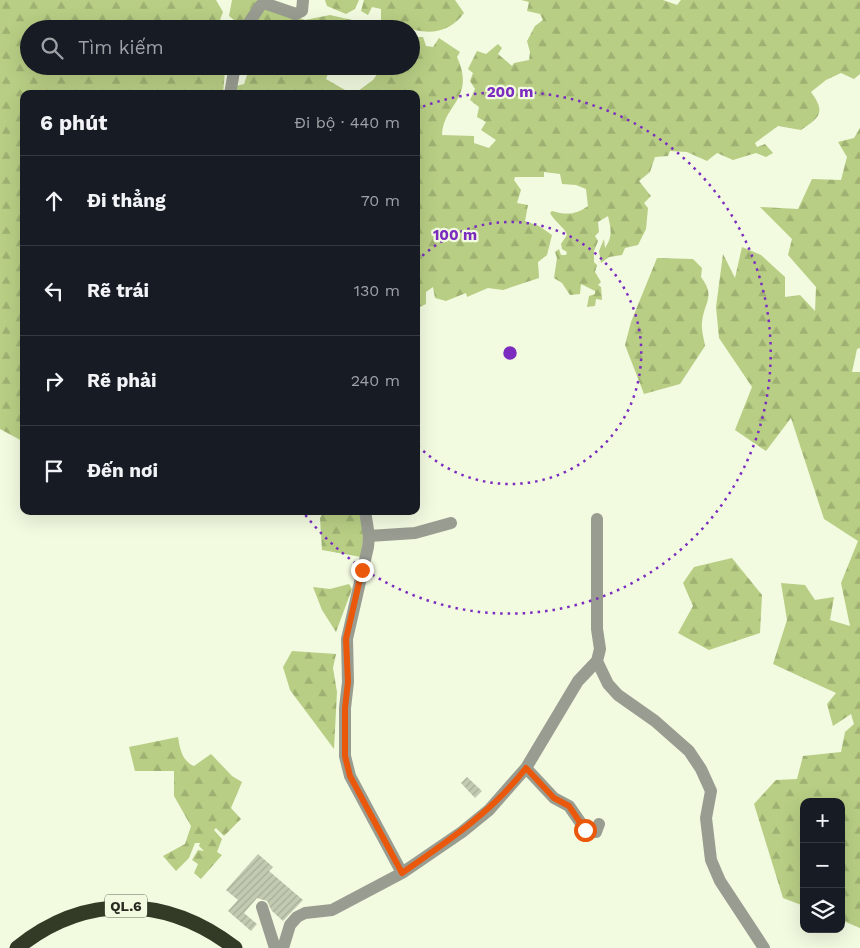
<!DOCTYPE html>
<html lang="vi">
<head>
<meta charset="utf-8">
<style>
  :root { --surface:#171b24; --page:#20242c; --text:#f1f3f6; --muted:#9ea1a6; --line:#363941 }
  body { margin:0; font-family:"Work Sans",sans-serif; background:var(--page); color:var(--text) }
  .controls { position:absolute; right:15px; bottom:15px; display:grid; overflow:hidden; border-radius:10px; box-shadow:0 5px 20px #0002 }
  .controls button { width:45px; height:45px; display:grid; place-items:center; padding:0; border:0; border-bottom:1px solid var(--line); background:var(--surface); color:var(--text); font:25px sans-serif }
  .stop { position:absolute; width:15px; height:15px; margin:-11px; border:4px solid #ea580c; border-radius:50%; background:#fff }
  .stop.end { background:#ea580c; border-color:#fff; box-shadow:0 1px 5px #0008 }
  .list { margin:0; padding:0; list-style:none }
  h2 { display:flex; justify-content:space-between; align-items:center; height:65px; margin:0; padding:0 20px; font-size:21px }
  h2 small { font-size:16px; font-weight:400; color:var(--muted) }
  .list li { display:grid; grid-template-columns:32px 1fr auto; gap:15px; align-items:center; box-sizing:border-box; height:90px; padding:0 20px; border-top:1px solid var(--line) }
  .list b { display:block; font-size:19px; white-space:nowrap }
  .list em { font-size:16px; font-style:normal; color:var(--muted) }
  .icon { flex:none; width:28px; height:28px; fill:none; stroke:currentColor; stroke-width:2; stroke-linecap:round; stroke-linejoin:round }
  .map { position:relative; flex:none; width:860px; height:948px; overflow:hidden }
  .search { position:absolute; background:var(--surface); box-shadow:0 5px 20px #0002; left:20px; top:20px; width:400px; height:55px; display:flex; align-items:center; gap:12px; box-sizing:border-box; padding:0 18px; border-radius:28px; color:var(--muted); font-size:19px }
  .panel { position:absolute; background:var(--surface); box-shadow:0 5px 20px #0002; left:20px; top:90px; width:400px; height:425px; border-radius:10px }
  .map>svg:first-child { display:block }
  .forest { fill:url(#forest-firs) }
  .building { fill:url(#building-hatch) }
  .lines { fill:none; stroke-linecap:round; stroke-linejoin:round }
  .minor { stroke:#989c91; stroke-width:12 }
  .highway { stroke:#333a25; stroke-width:15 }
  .route { stroke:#ea580c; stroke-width:6 }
  .ring { fill:none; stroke:#7b2cbf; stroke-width:2.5; stroke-dasharray:2.5 5 }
  .labels { text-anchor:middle; stroke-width:4.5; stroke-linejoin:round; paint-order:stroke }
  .shield { fill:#f2fae0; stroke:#63685a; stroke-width:1 }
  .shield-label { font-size:14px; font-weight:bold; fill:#262a20 }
  .centre { fill:#7b2cbf; stroke:#f2fae0; stroke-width:2.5 }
  .ring-label { font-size:15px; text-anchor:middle; font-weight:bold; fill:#7b2cbf; stroke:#f2fae0; stroke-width:4.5; stroke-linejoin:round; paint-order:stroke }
</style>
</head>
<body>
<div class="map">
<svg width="860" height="948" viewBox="0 0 860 948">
  <defs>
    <pattern id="forest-firs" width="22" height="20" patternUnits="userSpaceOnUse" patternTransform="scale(1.25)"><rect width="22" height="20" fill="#b8ce84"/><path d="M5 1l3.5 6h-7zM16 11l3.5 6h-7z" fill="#9eb172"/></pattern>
    <pattern id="building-hatch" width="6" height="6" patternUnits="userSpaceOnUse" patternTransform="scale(1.25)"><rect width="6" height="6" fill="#c2cab1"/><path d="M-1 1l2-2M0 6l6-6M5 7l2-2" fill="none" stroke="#a7ae98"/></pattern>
  </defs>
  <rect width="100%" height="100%" fill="#f2fae0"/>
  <path class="forest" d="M0 0H216L223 12 220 20 223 25 219 29 209 26 202 29H29V66H222L225 69 223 94H24V442L0 429Z
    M232 0H263L240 25 229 16Z
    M325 0H359L355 9 346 14 327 6Z
    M364 0H455L464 13C453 29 435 35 415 30 411 29 408 26 404 25 396 23 390 27 381 24V9L372 7 368 15 361 11Z
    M521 0H663L677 5 681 0H860V74L854 79 841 73 826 80 811 92C826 113 820 117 801 130L778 126 755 143 757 147 765 144 773 153 766 157 756 153 733 160 717 153 707 161 687 152 670 151 668 156 655 157 650 172 639 181 651 196 644 203 648 208 646 229 638 245 625 248 622 255 609 257 601 263 599 251 604 239 605 248C613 236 611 229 608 216L598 222 599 232 595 236 598 241 594 251V262L597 265 595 272 601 282 598 285 601 287 602 300 596 299 595 306 587 307 589 296 595 294V291L581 284 580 294 570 295 562 283 554 278 557 258 555 252 559 249 561 255H566L567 252 562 249 561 244 567 235C566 229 555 222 550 213L552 211C566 215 576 215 588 206L586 189 576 185 562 184 560 174 544 172V177H515L514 180 521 190 517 203 528 205 525 221 539 226 552 235 547 255 538 262 539 278 503 290 488 288 467 297 466 293 446 301 435 298 433 287 426 292V304L416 309V94H354L373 80 383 66H411V37H423L426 46 433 47 439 38 460 52 457 57C476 99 443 104 442 135L474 136V143L489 148 496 140 481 130 486 122 477 117 479 107 470 100 475 89 470 81 473 73 468 69 477 51 486 54 498 44 502 48 498 54 512 66 514 63 529 60 530 52 527 41 535 26 543 20 540 14 527 11 529 2Z
    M264 5 305 20 330 15 352 20 346 29H252Z
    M250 66H331L326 79 352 94H233L236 86 244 84Z
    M860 128V348L857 349 852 372H860V928L841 920V802H804V906L783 898 754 804 776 780 797 779 803 756 841 752 845 732 854 724 851 714 833 726 827 704 836 693 773 664 787 620 781 583 805 585 815 600 834 597 830 620 850 626 841 583 858 541 824 519 791 418 766 451 735 430 752 387 719 338 716 307 723 254 735 278 742 247 761 255 785 277V297L800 295 815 311 816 287 788 255 792 239 760 207 798 209 812 179 841 180 847 157 838 142 854 138Z
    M657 258 693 259 702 268 701 277C716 297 704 302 702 322 701 329 704 339 705 346L680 384 644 394 625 345 631 322Z
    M324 511H360L364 529 361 557 322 550 320 518Z
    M732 558 762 595 760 633 709 650 678 633 693 606 683 583 694 567Z
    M349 584 352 589 336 632 322 610 313 587 330 589Z
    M292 651 336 654 333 668 337 692 334 749 290 690 283 667Z
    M178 737C180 749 182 761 194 766L211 754 232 776 242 782 231 808 241 819 224 836 216 828 214 830 222 839 217 852 222 855 201 879 194 873 198 864 192 860 198 850 204 851 199 846 200 843H195L189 858 176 871 163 856 185 844 191 826 174 796V771H135L129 747Z"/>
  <path class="building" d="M467 777 482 791 475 798 461 783Z
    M258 854 273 867 269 871 303 900 283 921 272 911 267 901 257 898 244 913 257 924 251 931 228 911 238 900 226 890Z"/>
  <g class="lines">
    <path class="minor" d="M245 29 260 6 264 3 296 14 302 11 303 0
      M230 94 235 66
      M365 511 369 536 368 547 347 639 348 682 345 708V756L350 776 402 873
      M597 519V629L600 649 597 661 608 684 618 695 655 721 689 751 701 769 711 791 706 818 711 860 720 881 764 948
      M369 536 415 533 451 523
      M526 768 554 798 569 806 587 832H596L599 824
      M262 907 275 948
      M283 948 290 925 297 917 305 913 332 910 402 873 462 832 489 810 526 768 578 681 597 661"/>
    <path class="highway" d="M17 948C85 893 166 895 235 948"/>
  </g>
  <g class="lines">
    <path class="route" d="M362 570 346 639 348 682 345 708V756L350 776 402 873C448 841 492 812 526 768L554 798 569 806 585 830"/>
  </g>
  <g class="ring">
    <path d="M417 261A131 131 0 1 1 417 445"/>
    <path d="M416 109A261 261 0 1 1 303 512"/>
  </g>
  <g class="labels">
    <rect class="shield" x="105" y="894.5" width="42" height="23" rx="4"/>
    <g class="shield-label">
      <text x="126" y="911">QL.6</text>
    </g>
  </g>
  <circle cx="510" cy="353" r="8" class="centre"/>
  <g class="ring-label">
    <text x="510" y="97">200 m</text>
    <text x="455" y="240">100 m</text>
  </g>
</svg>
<div class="controls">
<button>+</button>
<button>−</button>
<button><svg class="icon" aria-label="layers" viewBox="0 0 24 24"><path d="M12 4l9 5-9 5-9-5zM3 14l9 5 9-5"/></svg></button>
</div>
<div class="stop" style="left:585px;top:830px"></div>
<div class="stop end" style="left:362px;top:570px"></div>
<div class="search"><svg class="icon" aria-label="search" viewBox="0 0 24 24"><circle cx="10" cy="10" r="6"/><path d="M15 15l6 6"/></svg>Tìm kiếm</div>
<section class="panel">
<h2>6 phút<small>Đi bộ · 440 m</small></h2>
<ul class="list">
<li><svg class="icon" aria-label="ahead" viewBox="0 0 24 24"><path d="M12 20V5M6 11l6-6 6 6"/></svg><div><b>Đi thẳng</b></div><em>70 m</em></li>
<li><svg class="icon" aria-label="left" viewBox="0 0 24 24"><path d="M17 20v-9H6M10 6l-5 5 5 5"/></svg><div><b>Rẽ trái</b></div><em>130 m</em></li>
<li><svg class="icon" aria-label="right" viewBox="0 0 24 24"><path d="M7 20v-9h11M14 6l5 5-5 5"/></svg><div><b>Rẽ phải</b></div><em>240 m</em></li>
<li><svg class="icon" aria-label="arrive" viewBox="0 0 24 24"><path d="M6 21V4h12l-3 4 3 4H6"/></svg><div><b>Đến nơi</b></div></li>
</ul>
</section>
</div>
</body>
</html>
